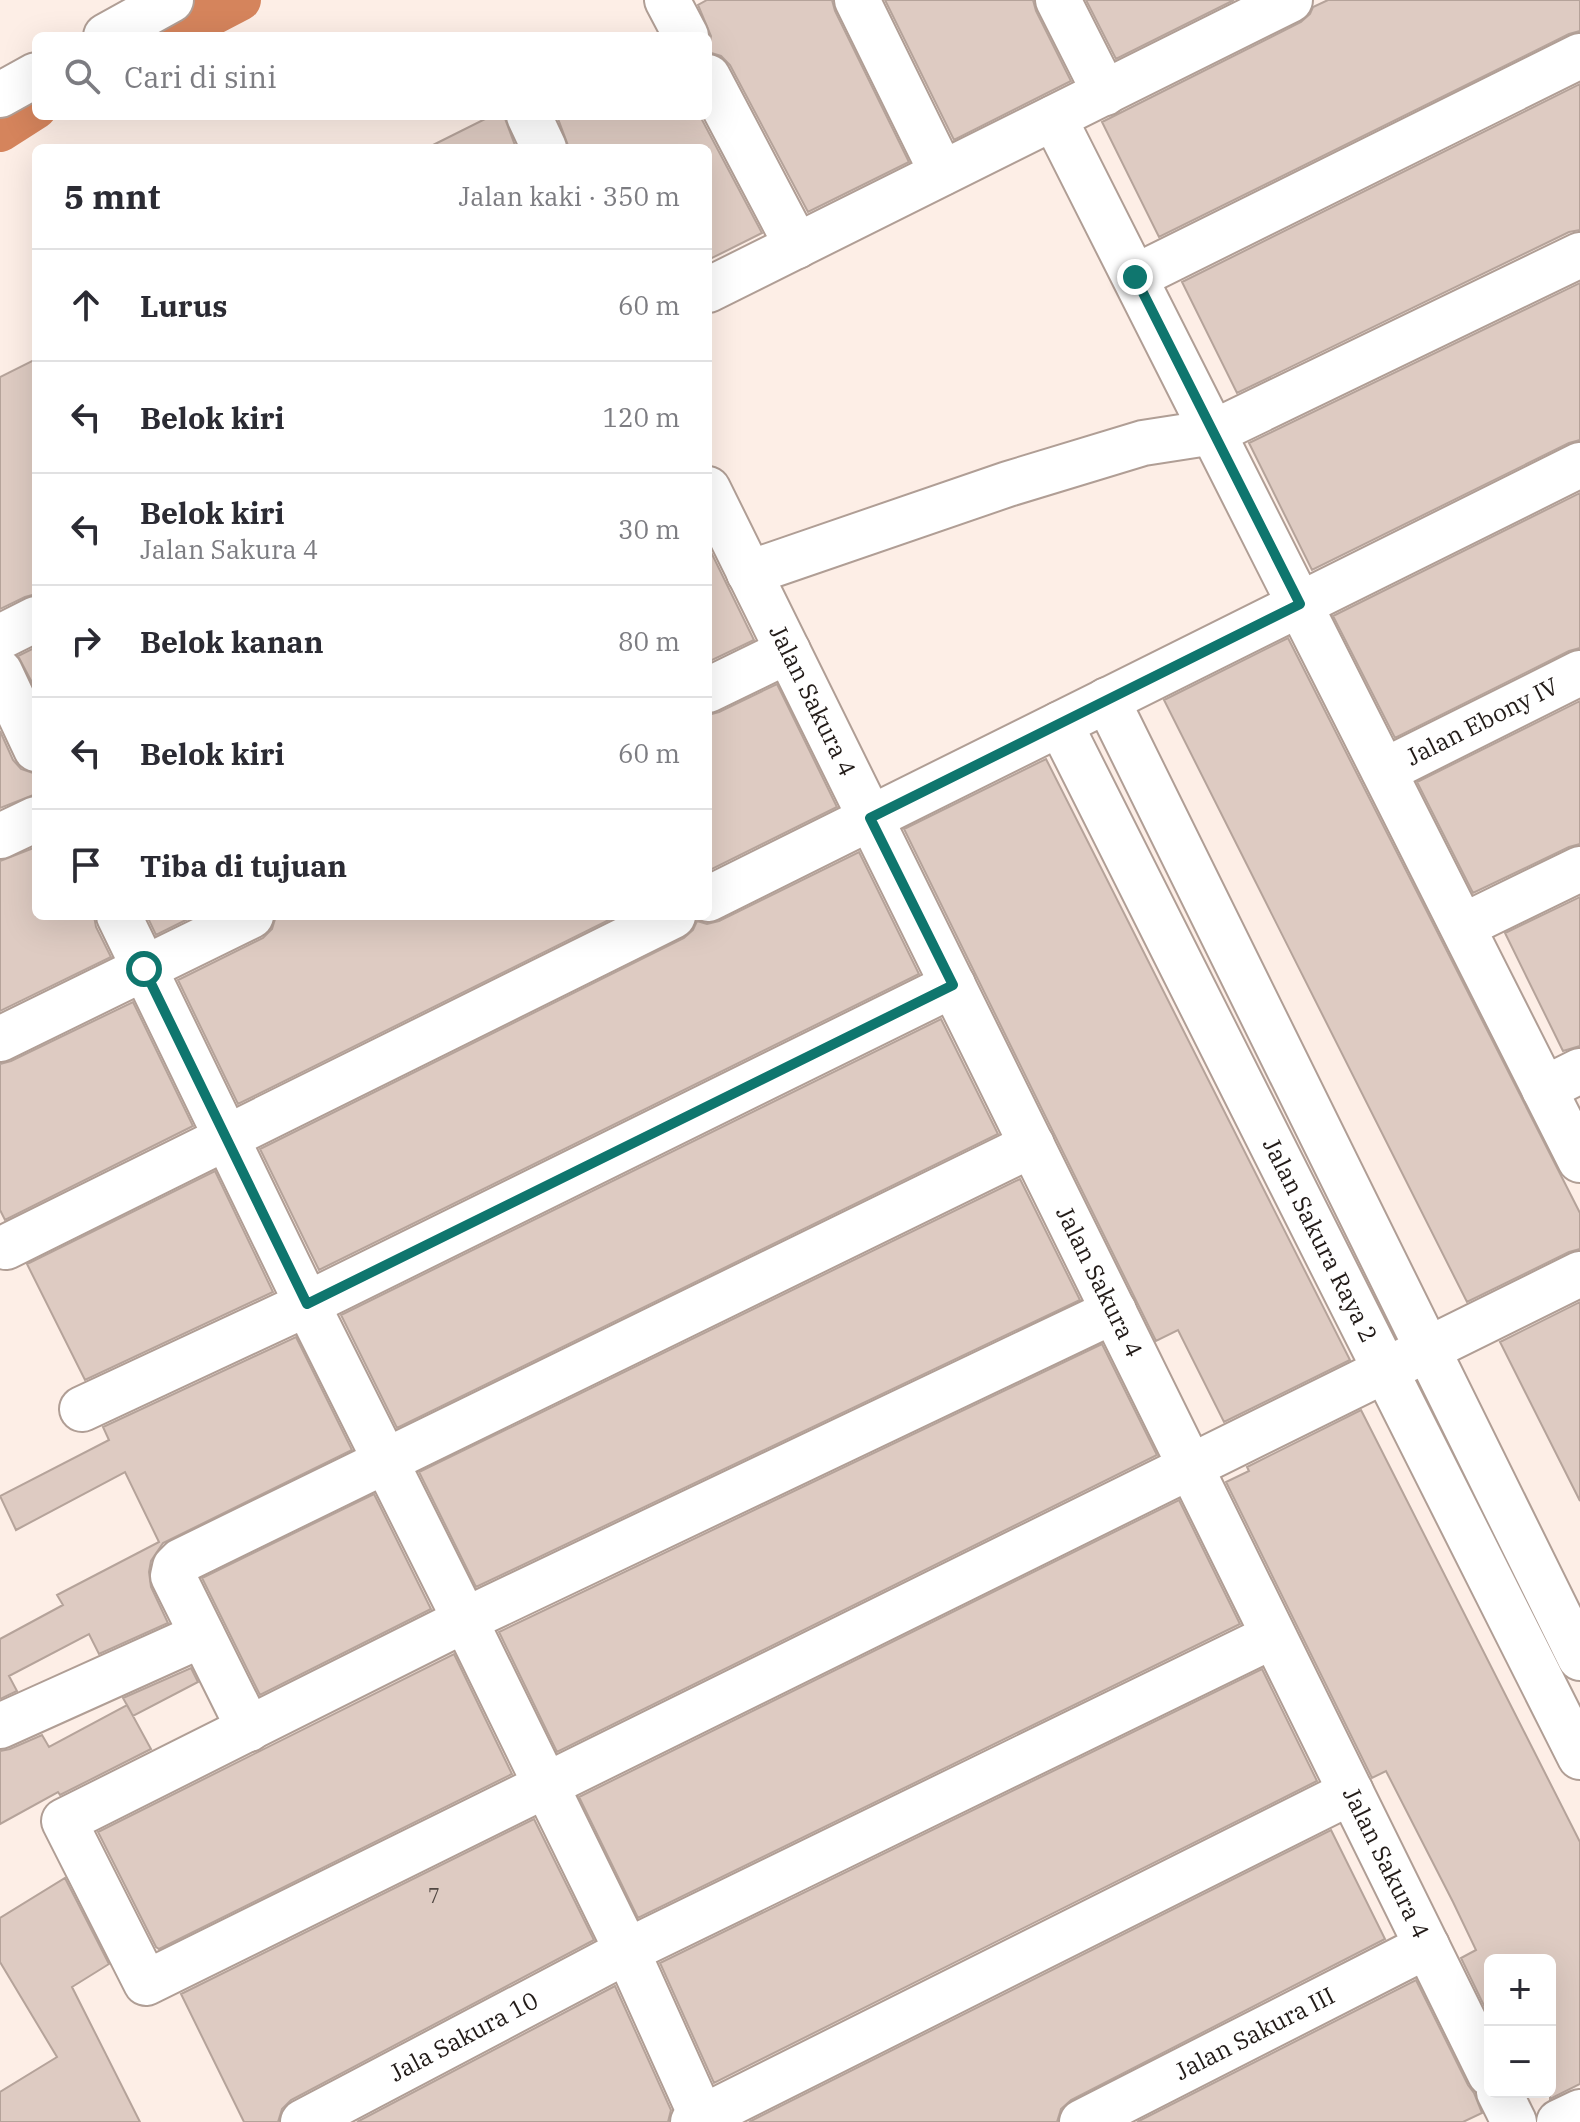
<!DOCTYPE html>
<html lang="id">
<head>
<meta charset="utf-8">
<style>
  :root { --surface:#fff; --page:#f2f2f3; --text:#2b2b33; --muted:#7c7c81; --line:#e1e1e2 }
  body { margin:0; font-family:"IBM Plex Serif",serif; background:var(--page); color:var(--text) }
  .controls { position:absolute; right:24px; bottom:24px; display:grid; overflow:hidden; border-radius:12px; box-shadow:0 8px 32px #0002 }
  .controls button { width:72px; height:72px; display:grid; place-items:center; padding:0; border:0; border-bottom:2px solid var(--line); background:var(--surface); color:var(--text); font:40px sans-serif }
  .stop { position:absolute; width:24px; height:24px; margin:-18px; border:6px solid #0f766e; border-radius:50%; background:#fff }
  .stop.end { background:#0f766e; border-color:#fff; box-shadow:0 2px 8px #0008 }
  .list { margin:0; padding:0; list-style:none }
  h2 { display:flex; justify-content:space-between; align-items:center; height:104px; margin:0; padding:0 32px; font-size:34px }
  h2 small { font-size:26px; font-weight:400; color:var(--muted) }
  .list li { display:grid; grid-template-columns:52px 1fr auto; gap:24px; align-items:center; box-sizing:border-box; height:112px; padding:0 32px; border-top:2px solid var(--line) }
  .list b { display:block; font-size:30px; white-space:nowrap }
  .list p { margin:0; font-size:26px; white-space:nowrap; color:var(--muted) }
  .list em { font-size:26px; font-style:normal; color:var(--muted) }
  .icon { flex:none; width:44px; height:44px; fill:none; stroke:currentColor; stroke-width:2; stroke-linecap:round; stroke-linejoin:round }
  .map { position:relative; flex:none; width:1580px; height:2122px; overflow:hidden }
  .search { position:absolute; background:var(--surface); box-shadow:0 8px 32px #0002; left:32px; top:32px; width:680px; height:88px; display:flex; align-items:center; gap:20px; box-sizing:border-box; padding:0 28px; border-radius:12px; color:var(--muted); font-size:30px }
  .panel { position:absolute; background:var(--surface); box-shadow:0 8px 32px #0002; left:32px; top:144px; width:680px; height:776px; border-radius:12px }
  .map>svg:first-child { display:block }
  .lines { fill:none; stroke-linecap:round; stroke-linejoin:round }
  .canal { stroke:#d5845c; stroke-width:42 }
  .building { fill:#decbc2; stroke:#b5a39a; stroke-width:2 }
  .minor-casing { stroke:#b09e95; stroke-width:48 }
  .minor { stroke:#fff; stroke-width:44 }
  .route { stroke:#0f766e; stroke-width:10 }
  .labels { text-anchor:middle; stroke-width:6; stroke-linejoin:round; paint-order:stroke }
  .number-label { font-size:20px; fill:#514742 }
  .street-label { font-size:24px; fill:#221b18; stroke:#fff }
</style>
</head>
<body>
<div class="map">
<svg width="1580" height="2122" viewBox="0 0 1580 2122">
  <rect width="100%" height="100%" fill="#fdeee6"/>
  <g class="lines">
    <path class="canal" d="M171 36 240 0
      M0 131 36 108"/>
  </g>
  <path class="building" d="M707 0H832L835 11 909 162 808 212 730 65 721 56 708 52 711 36 698 5Z
    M885 0H1033L1036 11 1071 81 954 140Z
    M1086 0H1234L1116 59Z
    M1328 0H1580V31L1569 34 1159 237 1102 122 1301 22 1310 14 1313 7Z
    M1580 84V230L1569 232 1237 393 1182 282Z
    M491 116H504L516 148H427Z
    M557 116H700L762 233 708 260V148H569Z
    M1580 283V440L1569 443 1312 570 1249 443Z
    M36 359V594L25 597 0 609V377Z
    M1580 493V648L1569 651 1395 738 1333 616Z
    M708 546 754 640 708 662Z
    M1288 638 1580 1213V1249L1569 1252 1467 1302 1164 700Z
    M36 647V690L18 656Z
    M777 684 837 807 708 871V715L719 712Z
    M1580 701V844L1569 847 1473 893 1417 782Z
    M0 731 13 760 21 769 36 774V794L0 808Z
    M1046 759 1350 1360 1224 1422 1178 1330 1156 1341 904 829Z
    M36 847V916H94L96 927 111 957 0 1011V861Z
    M859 852 919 974 319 1270 260 1149 684 938 693 930 697 921 707 924 719 921Z
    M1580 897V1046L1563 1051 1505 933Z
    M147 916H194L156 935Z
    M276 916H617L238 1104 178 980 263 938 272 929Z
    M133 1002 193 1126 5 1220 0 1210V1064L11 1061Z
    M941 1019 998 1134 397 1428 341 1315Z
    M215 1171 273 1292 85 1380 27 1264Z
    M1020 1179 1080 1300 476 1587 419 1472Z
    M1580 1302V1501L1500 1342Z
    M296 1337 352 1450 163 1543 151 1561 149 1572 151 1587 168 1623 99 1654 89 1634 9 1676 17 1691 0 1699V1639L63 1605 57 1595 159 1542 125 1472 16 1530 0 1496 109 1440 103 1427Z
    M1102 1344 1157 1455 557 1752 499 1632Z
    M1361 1410 1580 1842V2084L1550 2099V1960H1490V2018L1461 1958 1476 1950 1453 1902 1386 1771 1372 1778 1226 1482 1249 1471 1247 1467Z
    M374 1494 431 1609 260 1695 202 1578Z
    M1179 1500 1240 1624 638 1918 579 1797Z
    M454 1654 512 1774 159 1949 156 1947 98 1832Z
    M191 1668 198 1682 133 1716 123 1698Z
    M1262 1669 1317 1781 714 2083 660 1963Z
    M127 1705 151 1749 60 1795 58 1792 0 1824V1751L10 1749 42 1735 49 1747Z
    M534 1819 594 1940 291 2100 282 2109 278 2122H244L181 1994Z
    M1331 1830 1385 1939 1071 2100 1061 2109 1057 2122H749Z
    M65 1878 109 1964 72 1987 140 2122H0V2092L57 2057 0 1962V1918Z
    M1416 1980 1468 2085 1474 2093 1482 2113 1463 2122H1137Z
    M615 1986 671 2110 668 2122H357Z"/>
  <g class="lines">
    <defs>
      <g id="minor">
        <path d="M667 0 686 36"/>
        <path d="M857 0 942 173"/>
        <path d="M1058 0 1105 93"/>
        <path d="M106 36 171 0"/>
        <path d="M708 77 797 246"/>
        <path d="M0 95 36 75"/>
        <path d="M529 116 544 148"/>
        <path d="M1054 118 1580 1160"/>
        <path d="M1135 277 1580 56"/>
        <path d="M708 290 1290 0"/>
        <path id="s1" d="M708 489 1490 2074"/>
        <path d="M749 573 1008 484 1143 443 1214 432 1580 255"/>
        <path d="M0 637 36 619"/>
        <path d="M0 672 36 749"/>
        <path d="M708 690 788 651"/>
        <path d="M1107 700 1580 1658"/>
        <path id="s2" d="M1060 724 1580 1757"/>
        <path id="s3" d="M1384 771 1580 673"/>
        <path d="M0 836 36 819"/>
        <path d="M708 899 1580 465"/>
        <path d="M119 916 307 1304 465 1620 627 1951 704 2122"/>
        <path d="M1463 926 1580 869"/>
        <path d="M0 1039 251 916"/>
        <path d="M1544 1089 1580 1071"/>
        <path d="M6 1247 673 916"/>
        <path d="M1114 1311 465 1620 64 1821 146 1983 1580 1274"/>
        <path d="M82 1409 307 1304 953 985"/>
        <path d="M0 1726 202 1635"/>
        <path d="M249 1729 173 1576 175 1567 181 1561 1032 1145"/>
        <path d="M1499 2092 1514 2122"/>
        <path id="s4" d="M303 2122 627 1951 1273 1636"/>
        <path d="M693 2122 1351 1792"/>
        <path id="s5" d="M1082 2122 1427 1946"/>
        <path d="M1559 2122 1580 2112"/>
      </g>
    </defs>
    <use href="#minor" class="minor-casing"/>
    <use href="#minor" class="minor"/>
  </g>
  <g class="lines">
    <path class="route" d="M144 969 307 1304 953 985 870 818 1300 604 1135 277"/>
  </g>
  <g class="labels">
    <g class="number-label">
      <text x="434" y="1903">7</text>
    </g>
    <g class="street-label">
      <text dy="8" stroke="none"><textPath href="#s1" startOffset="236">Jalan Sakura 4</textPath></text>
      <text dy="8" stroke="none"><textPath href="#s3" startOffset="110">Jalan Ebony IV</textPath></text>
      <text dy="8" stroke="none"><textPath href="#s2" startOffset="578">Jalan Sakura Raya 2</textPath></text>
      <text dy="8" stroke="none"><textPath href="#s1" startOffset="884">Jalan Sakura 4</textPath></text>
      <text dy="8" stroke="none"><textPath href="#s1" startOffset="1532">Jalan Sakura 4</textPath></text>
      <text dy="8" stroke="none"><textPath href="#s5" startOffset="194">Jalan Sakura III</textPath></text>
      <text dy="8" stroke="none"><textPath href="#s4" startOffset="182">Jala Sakura 10</textPath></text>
    </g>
  </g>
</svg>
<div class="controls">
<button>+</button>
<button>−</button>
</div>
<div class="stop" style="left:144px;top:969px"></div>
<div class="stop end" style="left:1135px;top:277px"></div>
<div class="search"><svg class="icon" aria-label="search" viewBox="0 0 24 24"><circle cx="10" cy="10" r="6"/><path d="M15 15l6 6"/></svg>Cari di sini</div>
<section class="panel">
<h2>5 mnt<small>Jalan kaki · 350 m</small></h2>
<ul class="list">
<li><svg class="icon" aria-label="ahead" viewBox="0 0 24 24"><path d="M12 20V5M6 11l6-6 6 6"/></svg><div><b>Lurus</b></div><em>60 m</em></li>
<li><svg class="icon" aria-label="left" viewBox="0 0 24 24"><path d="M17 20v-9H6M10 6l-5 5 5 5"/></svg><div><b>Belok kiri</b></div><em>120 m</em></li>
<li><svg class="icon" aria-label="left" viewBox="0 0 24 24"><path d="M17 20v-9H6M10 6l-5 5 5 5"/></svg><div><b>Belok kiri</b><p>Jalan Sakura 4</p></div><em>30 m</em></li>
<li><svg class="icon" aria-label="right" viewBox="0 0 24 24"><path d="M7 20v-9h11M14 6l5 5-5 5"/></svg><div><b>Belok kanan</b></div><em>80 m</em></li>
<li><svg class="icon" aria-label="left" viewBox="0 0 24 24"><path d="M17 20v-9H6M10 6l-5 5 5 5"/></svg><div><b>Belok kiri</b></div><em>60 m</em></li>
<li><svg class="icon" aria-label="arrive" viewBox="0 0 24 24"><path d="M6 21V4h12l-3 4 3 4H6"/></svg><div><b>Tiba di tujuan</b></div></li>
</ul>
</section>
</div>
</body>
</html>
